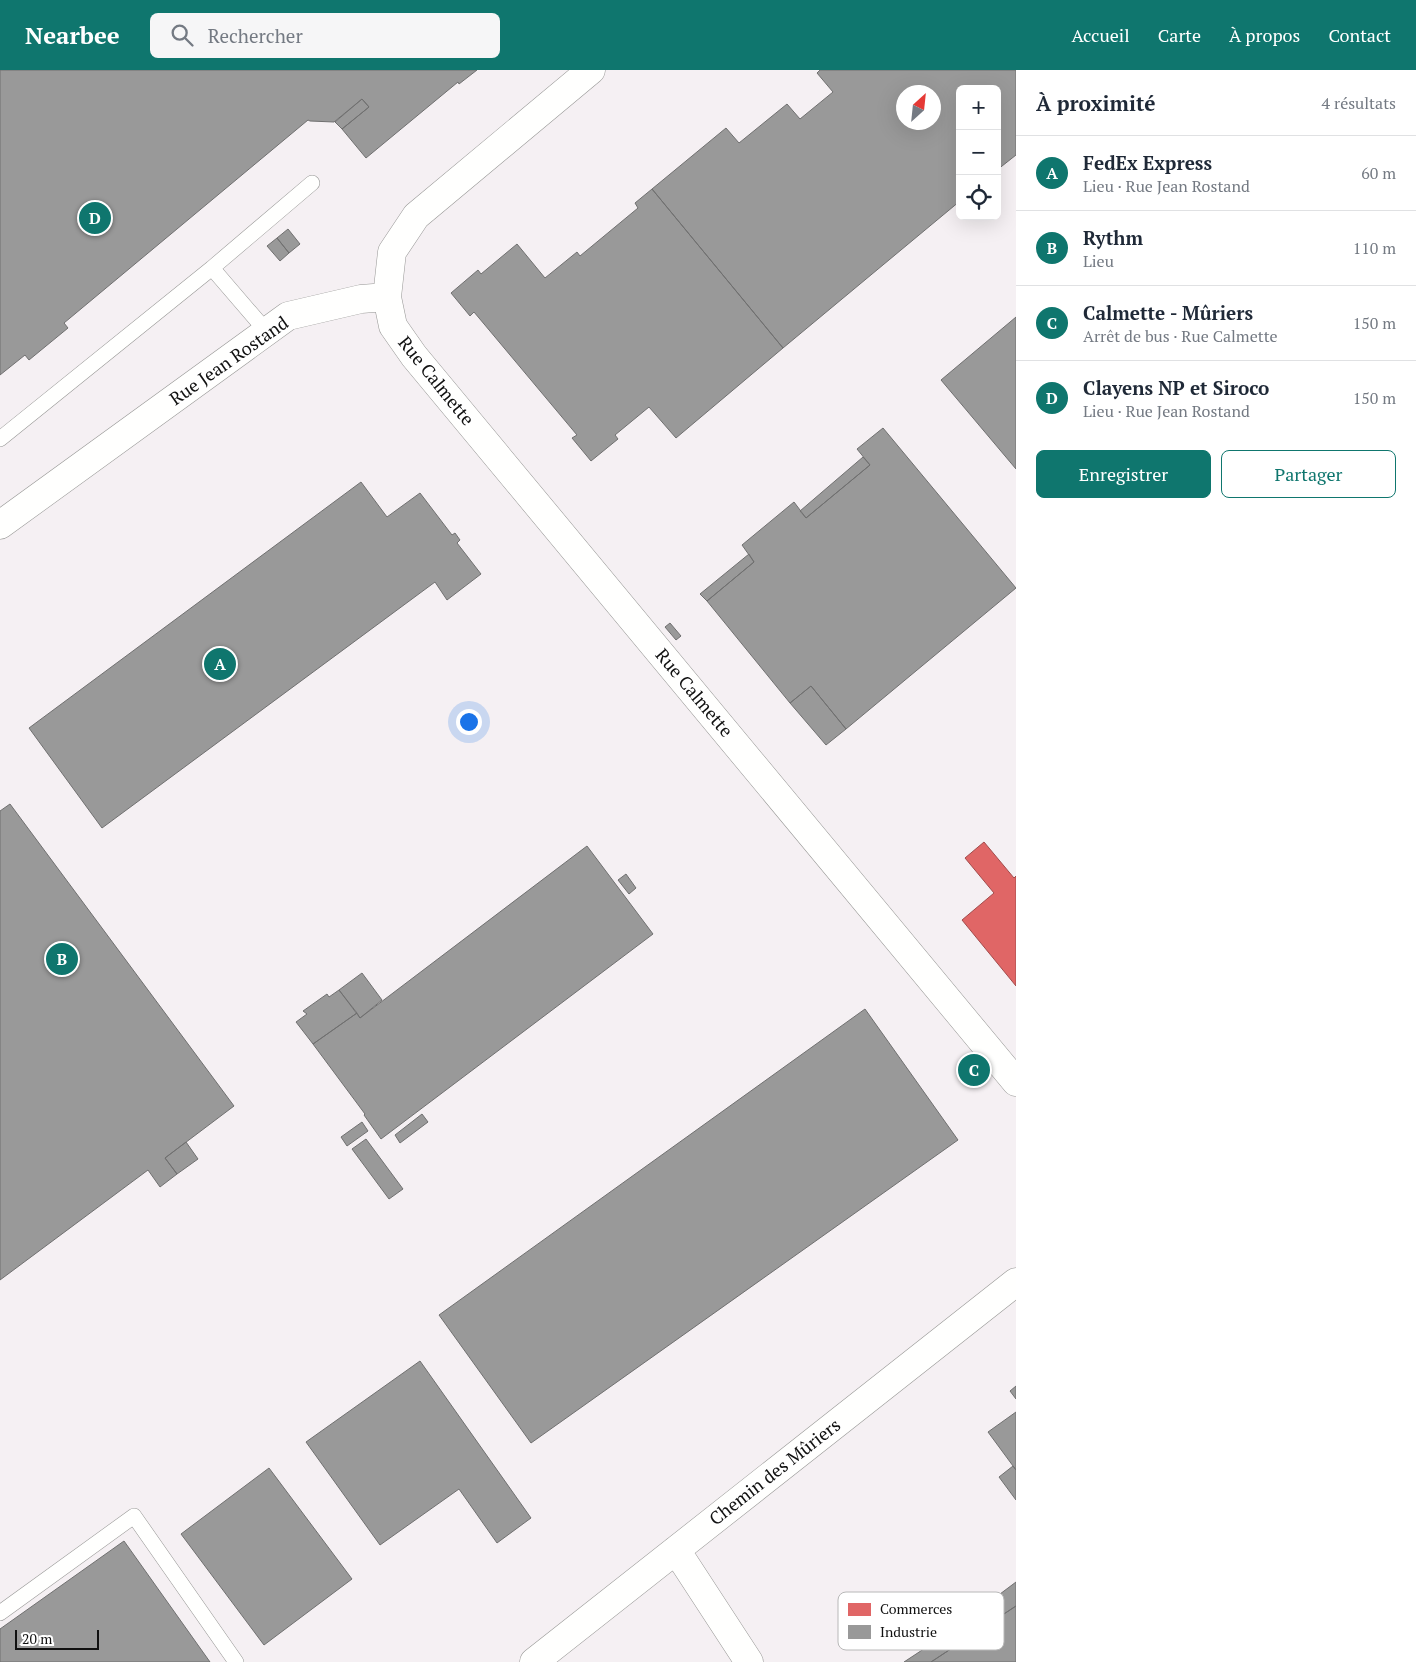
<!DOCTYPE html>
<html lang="fr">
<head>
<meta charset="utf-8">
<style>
  :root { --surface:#fff; --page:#f6f6f7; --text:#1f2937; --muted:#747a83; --line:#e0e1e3; --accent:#0f766e }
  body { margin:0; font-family:"PT Serif",serif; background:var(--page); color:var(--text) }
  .controls { position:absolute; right:15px; top:15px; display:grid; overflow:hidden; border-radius:8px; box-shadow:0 5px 20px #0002 }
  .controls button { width:45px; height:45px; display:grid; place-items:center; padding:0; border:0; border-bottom:1px solid var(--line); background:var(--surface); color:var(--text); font:25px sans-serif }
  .compass { position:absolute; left:896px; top:15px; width:45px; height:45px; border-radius:50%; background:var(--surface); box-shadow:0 5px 20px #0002; rotate:27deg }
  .scale { position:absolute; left:15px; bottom:12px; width:84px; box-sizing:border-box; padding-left:5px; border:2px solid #111; border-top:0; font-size:14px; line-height:18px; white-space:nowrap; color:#111; -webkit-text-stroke:4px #fff; paint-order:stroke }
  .you { position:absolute; left:468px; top:651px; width:18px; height:18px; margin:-12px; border:4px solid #fff; border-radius:50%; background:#1a73e8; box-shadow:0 0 0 8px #1a73e833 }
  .badge { display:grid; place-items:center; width:32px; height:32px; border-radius:50%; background:var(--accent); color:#fff; font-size:16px; font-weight:700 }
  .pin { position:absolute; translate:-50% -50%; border:2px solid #fff; box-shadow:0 1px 5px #0006 }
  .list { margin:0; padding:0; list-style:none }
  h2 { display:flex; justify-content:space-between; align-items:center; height:65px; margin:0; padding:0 20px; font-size:21px }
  h2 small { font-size:16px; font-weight:400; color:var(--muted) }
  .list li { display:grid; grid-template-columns:32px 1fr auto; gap:15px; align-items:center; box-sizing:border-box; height:75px; padding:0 20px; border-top:1px solid var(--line) }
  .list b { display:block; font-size:19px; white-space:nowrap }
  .list p { margin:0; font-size:16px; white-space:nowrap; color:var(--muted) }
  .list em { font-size:16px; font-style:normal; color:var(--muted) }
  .actions { display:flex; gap:10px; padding:15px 20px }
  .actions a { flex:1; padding:11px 0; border:1px solid var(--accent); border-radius:8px; text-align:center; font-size:18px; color:var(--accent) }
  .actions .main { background:var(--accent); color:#fff }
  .icon { flex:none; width:28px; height:28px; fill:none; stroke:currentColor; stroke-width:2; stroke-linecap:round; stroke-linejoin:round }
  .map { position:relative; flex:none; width:1016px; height:1592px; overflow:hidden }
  header { display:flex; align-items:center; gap:30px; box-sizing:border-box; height:70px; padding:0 25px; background:var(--accent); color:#fff }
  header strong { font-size:24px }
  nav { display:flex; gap:28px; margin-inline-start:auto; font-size:18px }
  .search { width:350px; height:45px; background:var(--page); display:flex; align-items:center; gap:12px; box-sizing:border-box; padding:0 18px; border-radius:8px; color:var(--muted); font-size:19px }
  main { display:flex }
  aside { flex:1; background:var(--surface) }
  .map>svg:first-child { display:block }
  .industrial { fill:#f5f0f3; fill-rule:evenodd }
  .shops { fill:#e06666; stroke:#a24c4c }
  .industry { fill:#999; stroke:#707070; fill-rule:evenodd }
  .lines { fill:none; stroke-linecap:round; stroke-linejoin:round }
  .lane-casing { stroke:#979795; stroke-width:16 }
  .street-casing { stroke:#979795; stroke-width:29 }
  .lane { stroke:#fffffe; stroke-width:15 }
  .street { stroke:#fffffe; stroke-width:28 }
  .labels { text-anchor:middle; stroke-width:5; stroke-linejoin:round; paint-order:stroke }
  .street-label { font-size:18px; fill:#111; stroke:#fff }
  .key { fill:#fff; stroke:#b8b8b8; stroke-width:1 }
  .key-label { font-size:14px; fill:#111 }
</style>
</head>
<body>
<header>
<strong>Nearbee</strong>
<div class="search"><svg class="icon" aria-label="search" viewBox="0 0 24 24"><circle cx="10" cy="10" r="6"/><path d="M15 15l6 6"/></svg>Rechercher</div>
<nav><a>Accueil</a><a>Carte</a><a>À propos</a><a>Contact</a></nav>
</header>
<main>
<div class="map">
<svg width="1016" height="1592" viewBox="0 0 1016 1592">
  <rect width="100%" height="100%" fill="#fdfcf7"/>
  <path class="industrial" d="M0 0H1016V1592H0ZM960 19H997V146H960ZM904 22H934V52H904Z"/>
  <path class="shops" d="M984 772 1014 808 1016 806V916L962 850 994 823 965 788Z"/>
  <path class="industry" d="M0 0H477L459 14 458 12 366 88 342 59 369 37 362 29 334 52 310 51 308 50 64 253 68 258 29 290 25 285 0 305Z
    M820 0H1016V85L997 100V19H960V131L783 278 652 119 726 58 739 73 787 34 800 49 833 22 817 3ZM904 22H934V52H904Z
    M362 29 369 37 342 59 335 52Z
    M652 119 783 278 676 368 649 337 615 365 618 369 591 391 572 368 577 365 474 242 470 246 451 223 478 200 481 204 517 174 545 208 577 182 580 186 638 138 635 133Z
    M288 159 300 174 289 183 277 168Z
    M277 168 289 183 280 191 267 176Z
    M1016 247V399L941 310Z
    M883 358 1016 518 846 659 811 616 790 633 707 531 754 492 742 475 794 432 806 448 870 395 857 379Z
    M863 387 870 395 806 448 800 441Z
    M361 412 387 447 420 423 452 465 455 463 460 470 457 473 481 504 447 530 435 512 102 758 29 658Z
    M749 484 754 492 707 531 700 524Z
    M670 553 681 566 676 570 665 557Z
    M811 616 846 659 826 675 790 633Z
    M10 734 234 1036 165 1088 177 1104 160 1117 148 1100 0 1210V741Z
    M587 776 653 864 381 1069 364 1045 365 1044 313 974 357 943 360 948Z
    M626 804 636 818 629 824 618 810Z
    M362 903 382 930 360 948 339 920Z
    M339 920 357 943 313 974 296 952 307 944 303 941 327 924 329 927Z
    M865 939 958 1070 531 1373 439 1245Z
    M422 1044 428 1052 400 1073 395 1065Z
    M362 1052 368 1061 347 1076 341 1067Z
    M366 1069 403 1119 389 1129 352 1079Z
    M186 1072 198 1089 177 1104 165 1088Z
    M420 1291 531 1448 497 1473 459 1419 380 1475 306 1372Z
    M1016 1316V1329L1010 1321Z
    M1016 1342V1400L988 1362Z
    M1013 1396 1016 1400V1430L999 1407Z
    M269 1398 352 1509 264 1575 181 1464Z
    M124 1471 210 1592H0V1559Z
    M1016 1512V1536L931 1592H904L948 1563Z
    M1016 1536V1592H931Z"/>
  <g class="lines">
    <defs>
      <path id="lane" d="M212 198 267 262
        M0 369 212 198 312 113
        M0 1543 134 1446 236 1592"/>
      <path id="street" d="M591 0 416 146 392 182 387 227 393 256 414 286 1016 1012
        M0 455 288 246 361 229 387 227
        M676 1480 749 1592
        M534 1592 1016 1212"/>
    </defs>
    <use href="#lane" class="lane-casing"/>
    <use href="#street" class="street-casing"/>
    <use href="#lane" class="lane"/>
    <use href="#street" class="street"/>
  </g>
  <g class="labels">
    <g class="street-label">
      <text transform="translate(229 291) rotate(-35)" y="6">Rue Jean Rostand</text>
      <text transform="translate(436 311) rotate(51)" y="6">Rue Calmette</text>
      <text transform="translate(694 623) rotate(50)" y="6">Rue Calmette</text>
      <text transform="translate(775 1402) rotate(-38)" y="6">Chemin des Mûriers</text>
    </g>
  </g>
  <rect x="838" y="1522" width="166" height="58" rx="8" class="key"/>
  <rect x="848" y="1533" width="23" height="13" fill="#e06666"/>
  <rect x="848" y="1555" width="23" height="14" fill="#999"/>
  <g class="key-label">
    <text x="880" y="1544">Commerces</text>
    <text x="880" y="1567">Industrie</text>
  </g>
</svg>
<div class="controls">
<button>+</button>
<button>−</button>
<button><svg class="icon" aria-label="locate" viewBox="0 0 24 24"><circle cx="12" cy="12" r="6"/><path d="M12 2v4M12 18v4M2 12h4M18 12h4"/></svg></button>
</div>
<svg class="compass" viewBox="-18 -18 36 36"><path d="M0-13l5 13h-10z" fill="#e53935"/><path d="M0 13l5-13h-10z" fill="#747a83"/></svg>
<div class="scale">20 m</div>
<div class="you"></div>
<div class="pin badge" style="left:220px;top:594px">A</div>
<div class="pin badge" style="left:62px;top:889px">B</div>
<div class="pin badge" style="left:974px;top:1000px">C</div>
<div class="pin badge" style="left:95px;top:148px">D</div>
</div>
<aside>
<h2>À proximité<small>4 résultats</small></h2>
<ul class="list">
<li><span class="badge">A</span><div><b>FedEx Express</b><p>Lieu · Rue Jean Rostand</p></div><em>60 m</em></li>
<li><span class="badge">B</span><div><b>Rythm</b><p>Lieu</p></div><em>110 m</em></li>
<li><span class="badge">C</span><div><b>Calmette - Mûriers</b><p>Arrêt de bus · Rue Calmette</p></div><em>150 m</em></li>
<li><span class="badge">D</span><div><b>Clayens NP et Siroco</b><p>Lieu · Rue Jean Rostand</p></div><em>150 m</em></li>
</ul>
<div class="actions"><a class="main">Enregistrer</a><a>Partager</a></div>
</aside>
</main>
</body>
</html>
